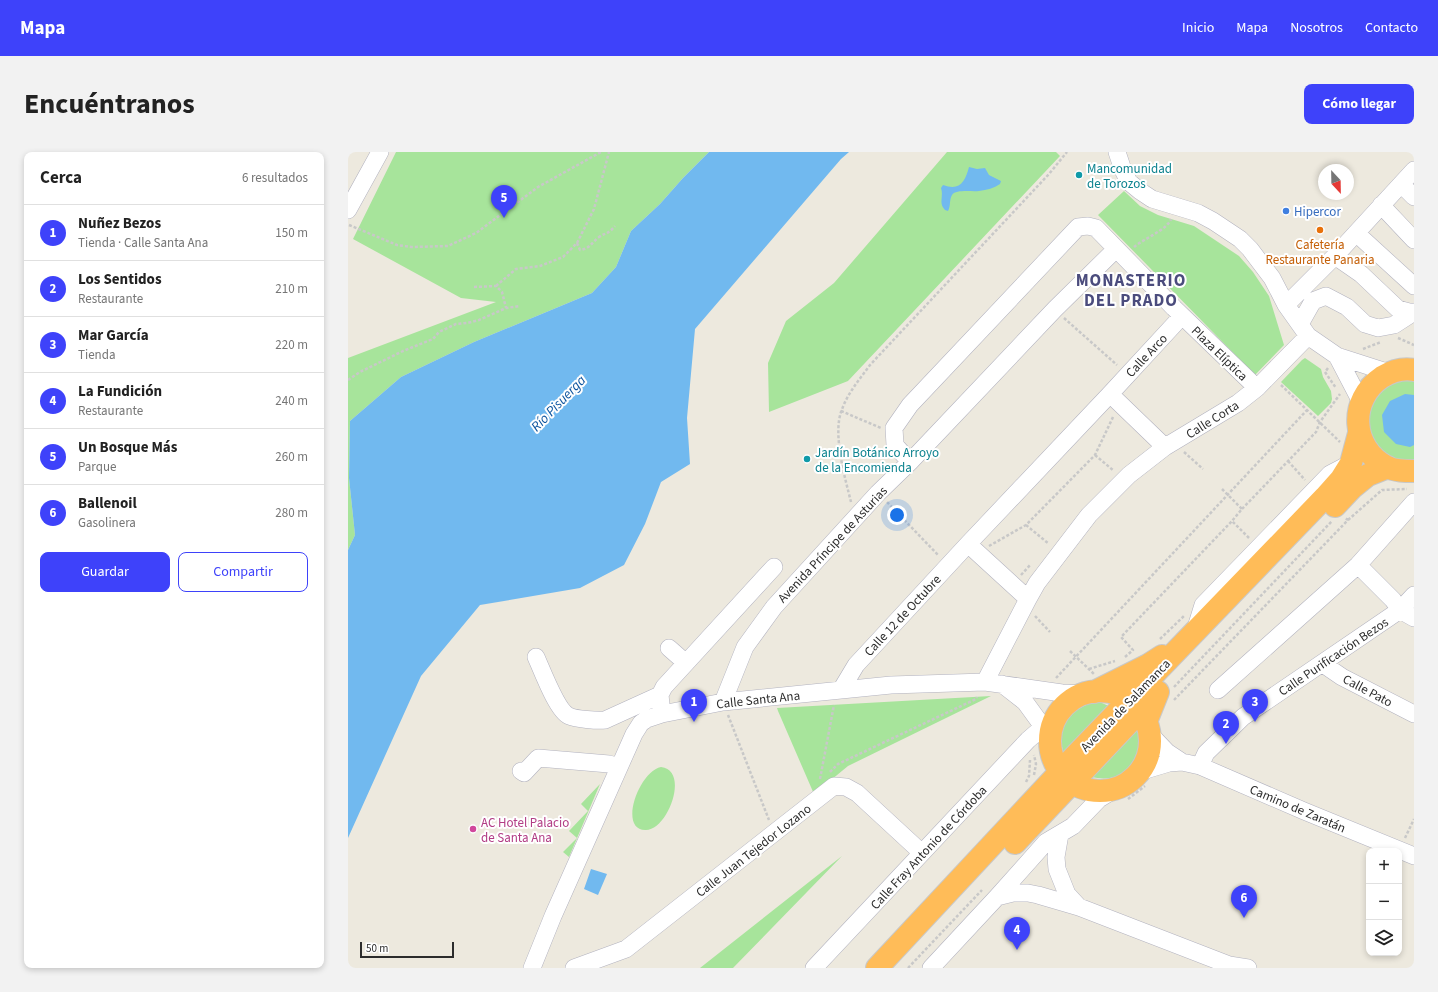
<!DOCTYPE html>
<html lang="es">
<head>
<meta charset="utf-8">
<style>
  :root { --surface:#fff; --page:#f2f2f2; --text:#222; --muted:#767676; --line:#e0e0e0; --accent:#3e42fa }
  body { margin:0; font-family:"Source Sans 3",sans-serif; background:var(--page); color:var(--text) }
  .controls { position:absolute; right:12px; bottom:12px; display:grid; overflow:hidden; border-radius:8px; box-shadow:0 2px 6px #0003 }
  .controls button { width:36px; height:36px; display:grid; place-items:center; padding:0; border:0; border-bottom:1px solid var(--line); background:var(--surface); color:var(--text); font:20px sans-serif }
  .compass { position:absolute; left:970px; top:12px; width:36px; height:36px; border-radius:50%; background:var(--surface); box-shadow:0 2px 6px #0003; rotate:158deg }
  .scale { position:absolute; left:12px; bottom:10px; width:94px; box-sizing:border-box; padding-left:4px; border:2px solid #2c2c2c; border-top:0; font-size:11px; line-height:14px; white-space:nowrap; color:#2c2c2c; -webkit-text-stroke:3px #fff; paint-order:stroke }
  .you { position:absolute; left:549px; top:363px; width:14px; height:14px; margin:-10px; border:3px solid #fff; border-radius:50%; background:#1a73e8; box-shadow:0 0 0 6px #1a73e833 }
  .badge { display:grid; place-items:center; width:26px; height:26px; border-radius:50%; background:var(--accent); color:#fff; font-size:13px; font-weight:700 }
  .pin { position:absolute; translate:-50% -33px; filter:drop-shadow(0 1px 2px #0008) }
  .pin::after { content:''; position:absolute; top:21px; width:14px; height:12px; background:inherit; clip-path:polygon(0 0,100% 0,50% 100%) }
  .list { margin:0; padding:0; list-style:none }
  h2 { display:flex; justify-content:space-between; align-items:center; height:52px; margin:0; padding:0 16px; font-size:17px }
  h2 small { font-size:13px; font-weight:400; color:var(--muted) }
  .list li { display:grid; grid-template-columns:26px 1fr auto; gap:12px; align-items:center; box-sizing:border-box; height:56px; padding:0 16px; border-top:1px solid var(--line) }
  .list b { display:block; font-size:15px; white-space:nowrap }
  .list p { margin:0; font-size:13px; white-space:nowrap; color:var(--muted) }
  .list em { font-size:13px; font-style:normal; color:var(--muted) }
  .actions { display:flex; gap:8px; padding:12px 16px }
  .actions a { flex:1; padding:9px 0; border:1px solid var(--accent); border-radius:8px; text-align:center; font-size:14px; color:var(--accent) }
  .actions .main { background:var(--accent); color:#fff }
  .icon { flex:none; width:22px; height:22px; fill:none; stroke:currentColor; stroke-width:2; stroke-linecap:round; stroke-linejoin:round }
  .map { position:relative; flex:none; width:1066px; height:816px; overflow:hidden; border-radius:8px }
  header { display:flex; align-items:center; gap:24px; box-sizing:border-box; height:56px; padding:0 20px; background:var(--accent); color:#fff }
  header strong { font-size:19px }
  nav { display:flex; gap:22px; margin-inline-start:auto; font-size:14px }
  .intro { display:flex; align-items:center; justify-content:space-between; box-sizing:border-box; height:96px; padding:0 24px }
  h1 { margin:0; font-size:28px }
  .button { padding:10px 18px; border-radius:8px; background:var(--accent); color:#fff; font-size:14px; font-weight:700 }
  main { display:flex; gap:24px; padding:0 24px }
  aside { flex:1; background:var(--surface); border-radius:8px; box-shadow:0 2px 6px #0003 }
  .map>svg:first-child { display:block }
  .green { fill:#a7e49b }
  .water { fill:#71b9ef }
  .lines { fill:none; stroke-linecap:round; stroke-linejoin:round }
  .minor-casing { stroke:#b2b2bf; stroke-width:18 }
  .highway-casing { stroke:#c8c8c8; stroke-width:24 }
  .path { stroke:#c8c8c8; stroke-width:2.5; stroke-dasharray:3 2; stroke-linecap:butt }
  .minor { stroke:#fff; stroke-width:17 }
  .highway { stroke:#ffbc58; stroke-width:22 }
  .culture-dot { fill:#0f9aa8; stroke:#fff; stroke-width:1.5 }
  .shop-dot { fill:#3f7fe0; stroke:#fff; stroke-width:1.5 }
  .food-dot { fill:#e8710a; stroke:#fff; stroke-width:1.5 }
  .hotel-dot { fill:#d1479c; stroke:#fff; stroke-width:1.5 }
  .labels { text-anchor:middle; stroke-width:4; stroke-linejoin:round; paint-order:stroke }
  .culture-label { font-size:13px; fill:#0d838f; stroke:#fff; text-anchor:start }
  .shop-label { font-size:13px; fill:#366cbe; stroke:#fff; text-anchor:start }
  .food-label { font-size:13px; fill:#c56008; stroke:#fff }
  .street-label { font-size:13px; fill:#2c2c2c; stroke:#fff }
  .hotel-label { font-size:13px; fill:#b23c85; stroke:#fff; text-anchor:start }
  .water-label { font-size:14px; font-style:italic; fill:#0d549e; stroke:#fff }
  .district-label { font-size:17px; font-weight:bold; letter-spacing:1px; fill:#4b4c7d; stroke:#fff }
</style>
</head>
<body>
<header>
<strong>Mapa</strong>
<nav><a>Inicio</a><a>Mapa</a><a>Nosotros</a><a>Contacto</a></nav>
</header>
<div class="intro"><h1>Encuéntranos</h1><a class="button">Cómo llegar</a></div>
<main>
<aside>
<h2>Cerca<small>6 resultados</small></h2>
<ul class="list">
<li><span class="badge">1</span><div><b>Nuñez Bezos</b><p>Tienda · Calle Santa Ana</p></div><em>150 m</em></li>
<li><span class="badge">2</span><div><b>Los Sentidos</b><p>Restaurante</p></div><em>210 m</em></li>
<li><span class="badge">3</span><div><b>Mar García</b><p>Tienda</p></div><em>220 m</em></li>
<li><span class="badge">4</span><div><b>La Fundición</b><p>Restaurante</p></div><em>240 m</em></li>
<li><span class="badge">5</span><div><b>Un Bosque Más</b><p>Parque</p></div><em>260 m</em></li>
<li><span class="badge">6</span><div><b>Ballenoil</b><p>Gasolinera</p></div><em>280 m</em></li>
</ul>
<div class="actions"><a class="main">Guardar</a><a>Compartir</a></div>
</aside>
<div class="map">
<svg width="1066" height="816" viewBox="0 0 1066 816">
  <rect width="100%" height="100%" fill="#ede9de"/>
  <path class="green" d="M48 0H361L335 26 312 52 283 79 268 115 244 141 126 190 53 225 2 269 1 326 7 383 0 398V206L148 150 113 146 5 87Z
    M599 0H708L712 4 500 229 421 260 420 211 438 169 486 131Z
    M776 39 792 54 810 63 846 74 891 104 905 120 921 144 936 193 907 223 750 63Z
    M957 206 973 217 975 225 983 239 984 247 983 251 970 264 933 230 954 208Z
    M1066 227V311L1041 307 1021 288 1018 259 1024 246 1047 228Z
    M643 544 500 614 466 642 430 559 429 556Z
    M743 551H754L763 555 716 603C708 576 717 561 743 551Z
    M787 575C788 578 791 581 791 584 797 603 780 623 762 626 754 627 747 626 740 624Z
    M313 615C342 618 320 678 298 678 270 679 290 620 313 615Z
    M252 632 221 705 215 700 229 686 221 679 240 659 233 652Z
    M494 704 385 816H352Z"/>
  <path class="water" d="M361 0H501L493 7 347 177 339 266 342 312 313 330 297 372 276 413 232 436 132 453 73 524 0 686V398L7 383 1 326 2 269 53 225 126 190 244 141 268 115 283 79 312 52 335 26Z
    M621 15 629 17 637 16 641 23 653 29 652 32C646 36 639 38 631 39 624 40 608 37 604 43 601 48 603 54 600 59L597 58C590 51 596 45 593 36L595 33C612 39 617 30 621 15Z
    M1057 242 1066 243V293L1062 295 1048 292 1036 280 1034 263 1042 249Z
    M243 717 259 722 250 743 236 737Z"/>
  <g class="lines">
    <defs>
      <path id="minor" d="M769 0 775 18 781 30 792 39 804 47 850 61 865 69 892 87 902 97 924 126 938 153 960 184 989 204 1042 221
        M1053 32 1066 45
        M1033 53 1066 88
        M0 58 32 0
        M1008 81 1066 134
        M987 104 1013 122 1050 157 1065 161
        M938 153 987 104 1066 18
        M952 172 965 149 978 144 999 155 1017 172 1030 176 1046 173 1066 160
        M989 204 1013 250
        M762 242 817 295
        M562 310 547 293 546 276 562 253 730 75 740 74 748 76 826 156 909 236
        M620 392 680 447
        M1010 413 1045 448 1052 458 1066 466
        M847 479 855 453 982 322 1003 311
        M321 496 338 511
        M188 505C194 518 209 559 221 564 227 567 250 569 257 568L312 543
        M975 512 994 525 1066 562
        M637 530 680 447 689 431 741 363 781 323 817 295 890 251 909 236 960 184
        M654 532 677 550 701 583
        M493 538 508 513 620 392 762 242 834 164
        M870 538 1010 413 1066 350
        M375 550 397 495 426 455 530 341 562 310 707 157 768 97
        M314 562 312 543 316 535 426 415
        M801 581 819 600 834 610 852 614 956 659 1066 704
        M852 614 858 601 895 565 1052 458 1066 443
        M173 619 176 621 190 606 261 612 271 615
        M791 620 821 611 834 610
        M712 682 708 705 709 717 719 742 731 755
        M649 745 665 741H680L690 743 731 755 881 813 900 816
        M184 816 205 764 286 582 293 571 299 567 314 562 375 550 543 533 637 530 714 541 735 542
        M226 816 278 797 486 634 498 635 509 641 574 701
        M466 816 680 588 695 575
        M583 816 649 745 698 690 725 674 751 647 772 634"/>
      <path id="highway" d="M1066 218C1055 216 1044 219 1034 225 1000 248 1003 296 1039 315 1047 319 1057 319 1066 319
        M987 354 1004 336 1020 323 1040 315
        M702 589a50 50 0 1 1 100 0a50 50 0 1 1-100 0Z
        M746 540 800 513 814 504
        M798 570 810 540
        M667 691 791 560
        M529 816 726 605 977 345 993 327 1003 311 1011 281"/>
    </defs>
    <use href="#minor" class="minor-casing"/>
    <use href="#highway" class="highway-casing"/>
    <path class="path" d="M1 73 49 93 63 95 100 94 128 81 190 35 253 0
      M229 91 232 98C243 96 243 91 251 85 259 80 259 83 267 74
      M786 95C795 87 819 78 823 67
      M148 134 168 117 192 114 215 105 229 91 246 57 261 0
      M126 135 148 134 154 140 158 156
      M716 166 769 213
      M1050 186 1066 193
      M1015 197 1033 190
      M980 216 977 220 988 236
      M0 228 12 220 55 199 85 187 91 180 108 172 119 171 131 168 158 156 172 154
      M933 233 992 290
      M493 259 533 276
      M836 300 855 317
      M747 303 766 319
      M940 309 957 328
      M874 337 894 357 884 369 901 386
      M503 350C497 326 485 284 493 260 499 242 511 228 522 213L701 22 719 0
      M539 350 591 404
      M894 357 968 280 972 270 992 242
      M1000 368 1034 338 1059 337
      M678 373 701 392
      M641 394 678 373 747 303 765 265
      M673 423 683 412
      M687 464 702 480
      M812 487 836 464
      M722 499 746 522
      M777 505 785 498 773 485 884 369
      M741 517 767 509
      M708 526 959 258
      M826 535 984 369
      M826 548 1000 368 997 366
      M380 563 421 668
      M482 620 490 612 628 547 629 545
      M686 623 688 612 686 603
      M472 627 486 553
      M678 630 681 624 682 608
      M780 647 797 634
      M1057 686 1066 667
      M560 816 634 738"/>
    <use href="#minor" class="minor"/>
    <use href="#highway" class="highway"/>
  </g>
  <g class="culture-dot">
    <circle cx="731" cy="23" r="4"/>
    <circle cx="459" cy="307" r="4"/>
  </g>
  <circle class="shop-dot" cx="938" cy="59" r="4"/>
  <circle class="food-dot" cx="972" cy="78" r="4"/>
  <circle class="hotel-dot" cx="125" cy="677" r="4"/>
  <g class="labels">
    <g class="culture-label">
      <text x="739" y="21">Mancomunidad<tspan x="739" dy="15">de Torozos</tspan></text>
      <text x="467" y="305">Jardín Botánico Arroyo<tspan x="467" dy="15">de la Encomienda</tspan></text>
    </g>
    <g class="shop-label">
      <text x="946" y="64">Hipercor</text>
    </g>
    <g class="food-label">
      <text x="972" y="97">Cafetería<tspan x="972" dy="15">Restaurante Panaria</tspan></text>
    </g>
    <g class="street-label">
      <text transform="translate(872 201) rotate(44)" y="5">Plaza Elíptica</text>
      <text transform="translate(798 203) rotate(-47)" y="5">Calle Arco</text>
      <text transform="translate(864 267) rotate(-32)" y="5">Calle Corta</text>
      <text transform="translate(484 392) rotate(-47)" y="5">Avenida Príncipe de Asturias</text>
      <text transform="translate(554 463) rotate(-47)" y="5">Calle 12 de Octubre</text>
      <text transform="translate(985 504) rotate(-34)" y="5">Calle Purificación Bezos</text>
      <text transform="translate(1020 538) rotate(28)" y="5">Calle Pato</text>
      <text transform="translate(410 547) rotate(-6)" y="5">Calle Santa Ana</text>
      <text transform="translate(777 553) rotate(-46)" y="5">Avenida de Salamanca</text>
      <text transform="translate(950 656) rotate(23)" y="5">Camino de Zaratán</text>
      <text transform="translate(580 695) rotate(-47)" y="5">Calle Fray Antonio de Córdoba</text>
      <text transform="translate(405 698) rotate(-38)" y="5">Calle Juan Tejedor Lozano</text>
    </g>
    <g class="hotel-label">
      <text x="133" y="675">AC Hotel Palacio<tspan x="133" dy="15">de Santa Ana</tspan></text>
    </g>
    <g class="water-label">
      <text transform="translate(210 251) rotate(-46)" y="5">Río Pisuerga</text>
    </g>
    <g class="district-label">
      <text x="783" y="134">MONASTERIO<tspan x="783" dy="20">DEL PRADO</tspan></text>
    </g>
  </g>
</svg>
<div class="controls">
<button>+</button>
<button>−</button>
<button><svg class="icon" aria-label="layers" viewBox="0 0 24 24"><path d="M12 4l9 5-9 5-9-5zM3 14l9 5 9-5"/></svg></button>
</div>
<svg class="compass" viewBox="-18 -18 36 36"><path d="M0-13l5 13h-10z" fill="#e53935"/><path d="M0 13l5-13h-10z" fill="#767676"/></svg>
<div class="scale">50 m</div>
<div class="you"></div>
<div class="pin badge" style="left:346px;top:570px">1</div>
<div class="pin badge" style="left:878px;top:592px">2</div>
<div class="pin badge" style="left:907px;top:570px">3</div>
<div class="pin badge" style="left:669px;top:798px">4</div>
<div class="pin badge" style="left:156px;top:66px">5</div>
<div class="pin badge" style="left:896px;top:766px">6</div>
</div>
</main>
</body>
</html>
